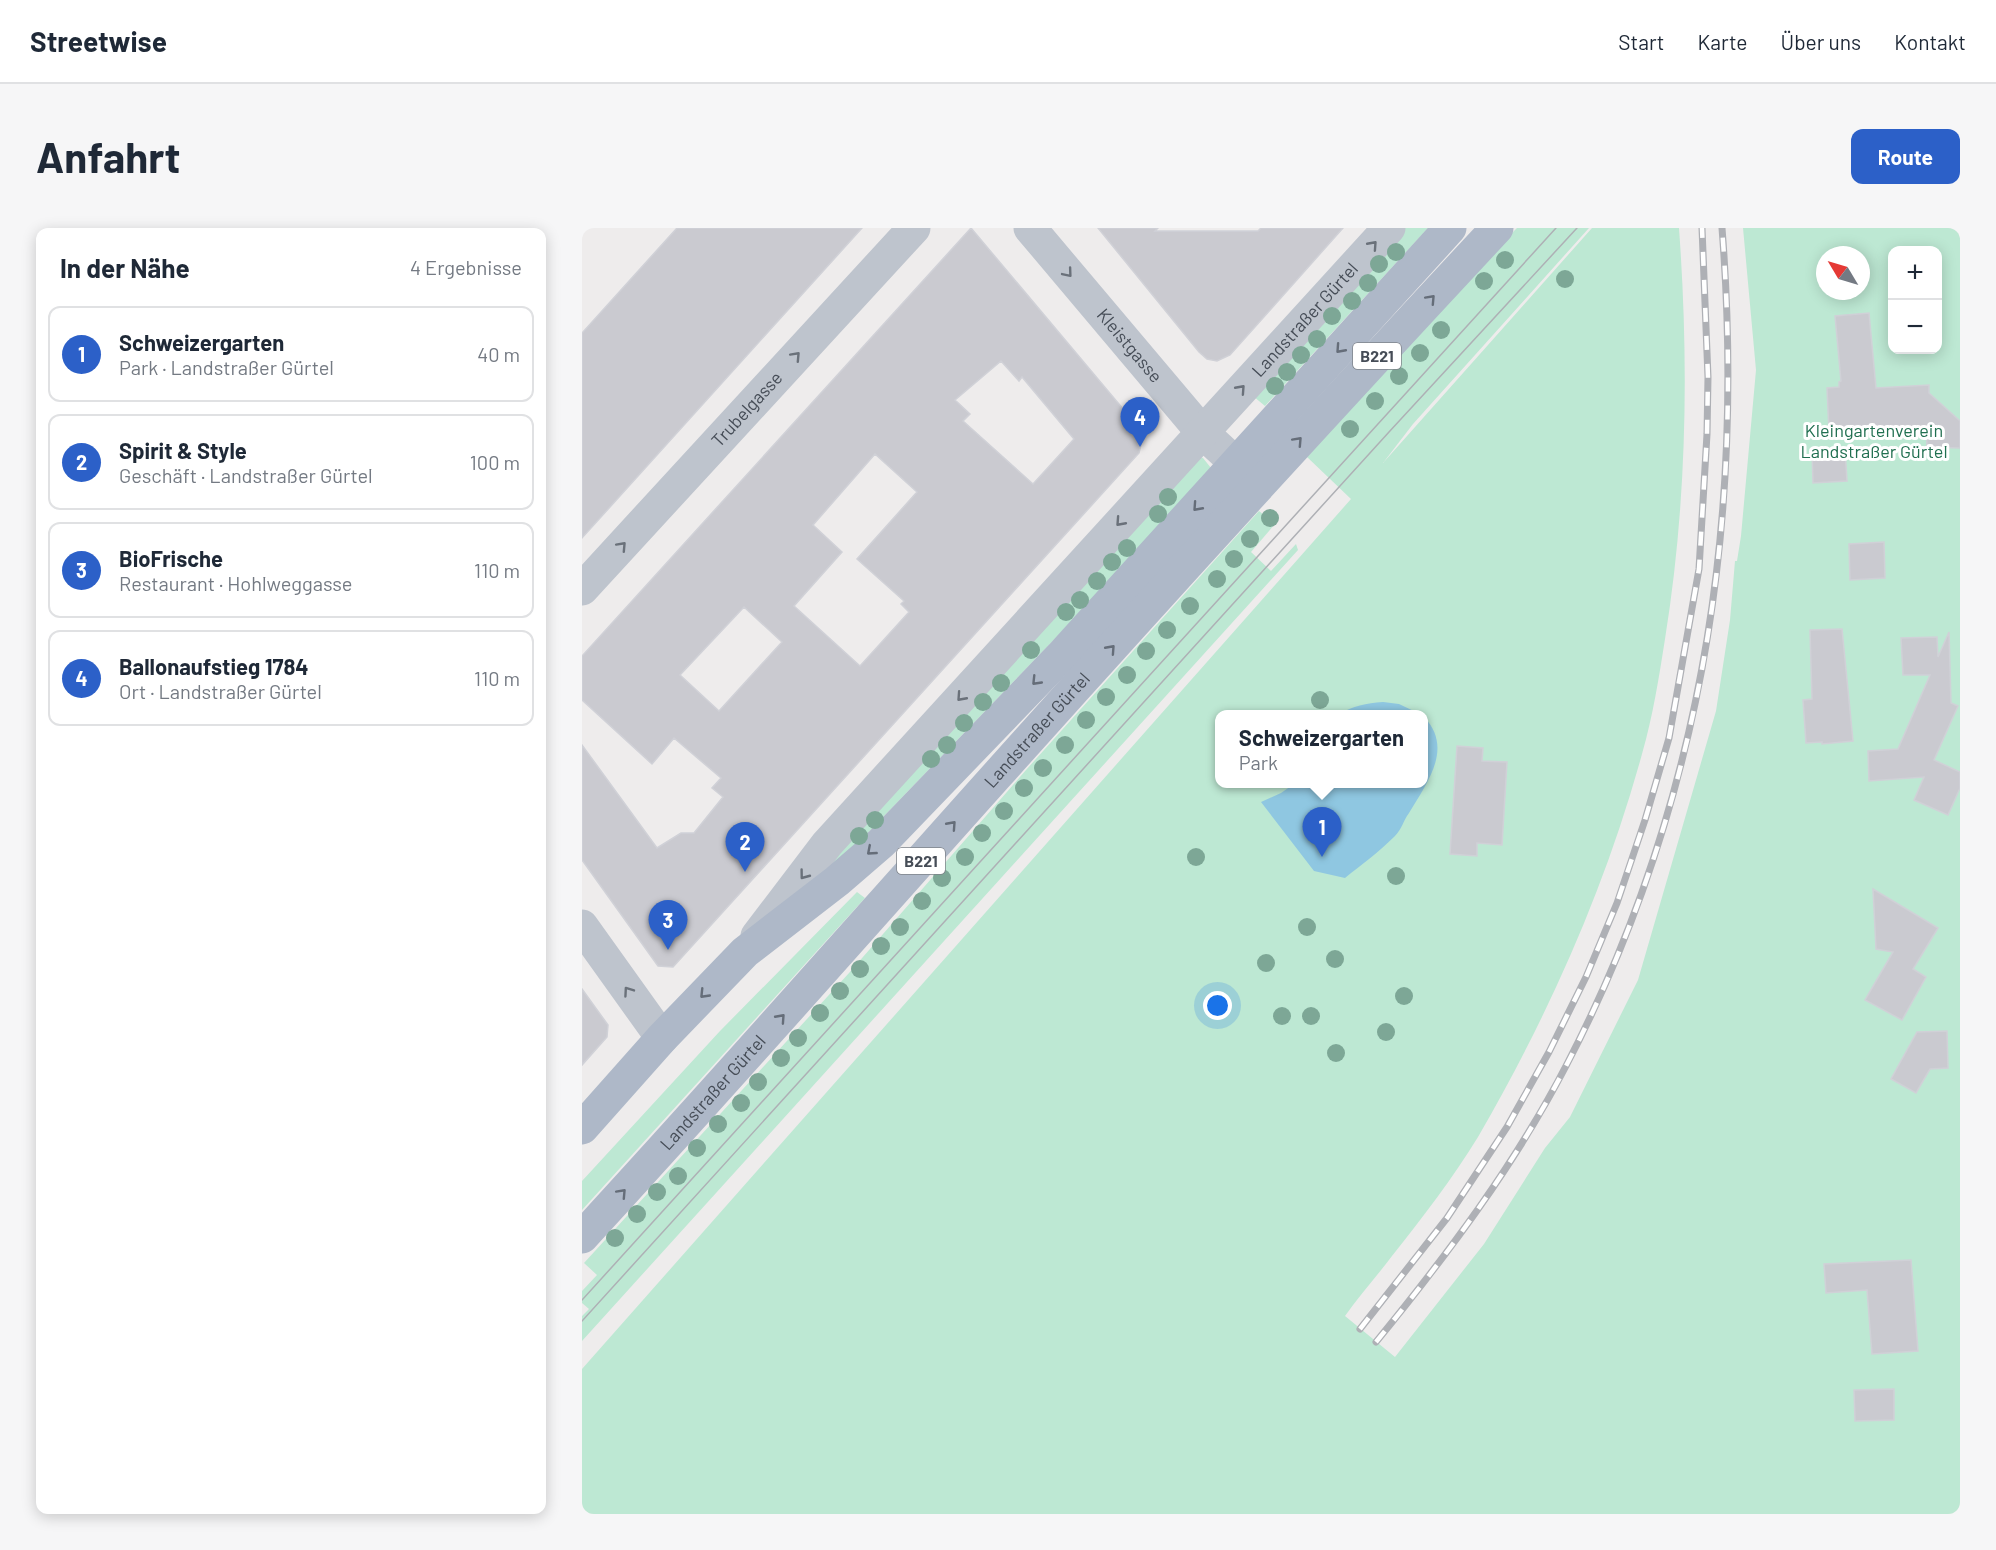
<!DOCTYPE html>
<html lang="de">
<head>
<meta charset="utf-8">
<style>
  :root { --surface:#fff; --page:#f6f6f7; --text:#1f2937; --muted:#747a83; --line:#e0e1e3; --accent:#2c60c8 }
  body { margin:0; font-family:Barlow,sans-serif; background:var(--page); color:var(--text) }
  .controls { position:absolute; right:18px; top:18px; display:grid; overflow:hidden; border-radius:12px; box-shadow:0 3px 15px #0003 }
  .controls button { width:54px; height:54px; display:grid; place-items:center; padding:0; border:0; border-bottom:2px solid var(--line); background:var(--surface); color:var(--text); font:30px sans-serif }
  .compass { position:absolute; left:1234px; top:18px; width:54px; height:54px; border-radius:50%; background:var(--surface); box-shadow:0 3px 15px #0003; rotate:308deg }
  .you { position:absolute; left:636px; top:778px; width:21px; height:21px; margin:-15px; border:4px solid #fff; border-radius:50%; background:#1a73e8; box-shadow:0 0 0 9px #1a73e833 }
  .badge { display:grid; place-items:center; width:39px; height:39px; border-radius:50%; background:var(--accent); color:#fff; font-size:20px; font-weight:700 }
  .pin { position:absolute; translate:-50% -50px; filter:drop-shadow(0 2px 3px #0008) }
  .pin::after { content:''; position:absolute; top:32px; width:21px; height:18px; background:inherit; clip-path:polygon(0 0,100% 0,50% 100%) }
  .popup { position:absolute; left:633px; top:482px; width:213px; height:78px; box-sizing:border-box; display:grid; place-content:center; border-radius:12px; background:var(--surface); filter:drop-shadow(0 2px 4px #0005); font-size:20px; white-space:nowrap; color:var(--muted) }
  .popup b { font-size:22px; color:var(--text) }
  .popup::after { content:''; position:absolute; left:50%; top:100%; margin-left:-12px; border:12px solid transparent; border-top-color:var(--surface) }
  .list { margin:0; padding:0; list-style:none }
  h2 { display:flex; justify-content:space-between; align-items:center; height:78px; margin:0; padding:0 24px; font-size:26px }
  h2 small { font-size:20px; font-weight:400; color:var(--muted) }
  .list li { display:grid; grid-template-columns:39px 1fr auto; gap:18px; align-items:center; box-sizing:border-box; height:96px; margin:0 12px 12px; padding:0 12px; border:2px solid var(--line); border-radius:12px }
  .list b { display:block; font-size:22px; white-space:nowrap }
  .list p { margin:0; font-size:20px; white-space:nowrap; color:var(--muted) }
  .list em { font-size:20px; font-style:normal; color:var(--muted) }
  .map { position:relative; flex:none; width:1378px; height:1286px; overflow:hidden; border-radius:12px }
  header { display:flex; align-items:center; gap:36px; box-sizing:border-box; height:84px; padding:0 30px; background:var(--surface); border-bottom:2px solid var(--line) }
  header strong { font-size:28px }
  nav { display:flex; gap:33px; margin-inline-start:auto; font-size:21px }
  .intro { display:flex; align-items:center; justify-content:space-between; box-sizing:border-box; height:144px; padding:0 36px }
  h1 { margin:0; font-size:42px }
  .button { padding:15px 27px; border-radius:12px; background:var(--accent); color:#fff; font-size:21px; font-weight:700 }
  main { display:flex; gap:36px; padding:0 36px }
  aside { flex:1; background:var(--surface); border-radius:12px; box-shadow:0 3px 15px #0003 }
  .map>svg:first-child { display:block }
  .green { fill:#bde8d3; fill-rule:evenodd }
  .water { fill:#8fc7e1 }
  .building { fill:#cacad0; stroke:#d0d1d7; stroke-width:1.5; fill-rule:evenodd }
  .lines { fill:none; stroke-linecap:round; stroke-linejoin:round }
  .minor { stroke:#bec4cd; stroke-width:33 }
  .major { stroke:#aeb8c8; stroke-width:33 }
  .tram { stroke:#aeb0b5; stroke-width:1.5 }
  .rail-casing { stroke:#aeb0b5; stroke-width:7 }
  .rail { stroke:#fff; stroke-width:4.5; stroke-dasharray:14; stroke-linecap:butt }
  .tree { fill:#7da796 }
  .oneway { stroke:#6a717a }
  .oneway2 { stroke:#656d79 }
  .labels { text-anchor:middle; stroke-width:6; stroke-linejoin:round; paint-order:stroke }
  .shield { fill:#fff; stroke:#7e8289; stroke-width:1.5 }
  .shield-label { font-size:16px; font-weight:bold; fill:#464d57 }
  .street-label { font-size:18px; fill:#464d57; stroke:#fff }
  .park-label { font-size:18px; fill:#206f50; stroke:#fff }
</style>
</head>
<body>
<header>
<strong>Streetwise</strong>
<nav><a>Start</a><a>Karte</a><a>Über uns</a><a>Kontakt</a></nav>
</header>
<div class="intro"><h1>Anfahrt</h1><a class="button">Route</a></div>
<main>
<aside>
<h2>In der Nähe<small>4 Ergebnisse</small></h2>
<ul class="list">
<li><span class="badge">1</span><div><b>Schweizergarten</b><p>Park · Landstraßer Gürtel</p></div><em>40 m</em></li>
<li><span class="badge">2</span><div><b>Spirit &amp; Style</b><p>Geschäft · Landstraßer Gürtel</p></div><em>100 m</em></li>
<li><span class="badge">3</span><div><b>BioFrische</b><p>Restaurant · Hohlweggasse</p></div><em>110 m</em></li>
<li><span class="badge">4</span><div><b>Ballonaufstieg 1784</b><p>Ort · Landstraßer Gürtel</p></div><em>110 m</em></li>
</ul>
</aside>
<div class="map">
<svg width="1378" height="1286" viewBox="0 0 1378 1286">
  <rect width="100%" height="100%" fill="#eeecec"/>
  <path class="green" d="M823 0H846L683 178 671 168Z
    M935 0H1007L831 196 801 235 1010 0H1097C1107 138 1105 274 1083 411 1077 449 1071 488 1060 526 1023 661 966 788 896 909 871 950 840 990 810 1028 795 1048 777 1068 763 1088L813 1129 902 1016 963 920 988 889 1056 752 1134 483 1148 392 1153 333H1155L1159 308 1174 142 1161 0H1378V1286H0V1141L769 271 725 229 908 27ZM1310 22H1356V122H1310ZM1243 27H1279V63H1243ZM638 486H842V556H638Z
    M618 229 621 230 629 240 538 343 252 640 248 634Z
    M677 283 693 296 669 324 689 343 714 316 716 322 0 1113V1088L7 1081 0 1075V1063L15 1047 2 1035 267 745 444 542Z
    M275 664 283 670 0 982V953L138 803Z"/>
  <path class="water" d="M801 474 817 476 838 486H757C771 478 784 475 801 474Z
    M842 489C872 520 845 555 827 585 821 593 820 601 813 608 797 624 779 637 763 650L732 643 679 574 699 565 712 556H842Z"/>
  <path class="building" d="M95 0H280L0 310V105Z
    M389 0 558 201 560 213 557 225 91 739 76 738 0 632V517L75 620 99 605H112L141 569 130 560 139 550 92 510 70 536 0 472V428ZM419 133 437 153 440 149 492 211 451 256 381 193 388 186 373 172ZM293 226 335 264 275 331 322 373 319 376 327 384 278 438 212 378 260 324 231 297ZM162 379 200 414 137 483 98 447Z
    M516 0H576L573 3H676L679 0H761L648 127 635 133 625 131 617 124Z
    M1287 85 1294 160 1347 157V165L1378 193V220L1345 219 1344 200 1247 204 1245 160 1257 159V154L1259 153 1253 88Z
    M1263 221 1265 253 1231 255 1230 223Z
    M1302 314 1303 350 1268 352 1267 316Z
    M1260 401 1271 513 1240 516V514L1224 515 1221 472 1230 471 1228 402Z
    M1367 404 1369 475 1376 478 1352 532 1378 544V560L1366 587 1332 572 1342 549 1287 553 1286 523 1316 521 1348 447H1321L1319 410 1355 409 1356 429Z
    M875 518 901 520 900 533 925 534 920 617 895 615V628L868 626Z
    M1291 661 1356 700 1331 741 1344 749 1320 792 1283 772 1311 724 1294 721Z
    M0 761 26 797 25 809 0 837Z
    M1365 803 1366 840 1348 841 1334 865 1309 851 1335 804Z
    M1329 1032 1336 1123 1290 1126 1285 1062 1244 1065 1242 1036Z
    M1312 1161V1192L1273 1193 1272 1162Z"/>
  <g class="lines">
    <g class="minor">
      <path id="s1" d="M448 0 620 204 674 254"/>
      <path id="s2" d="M0 361 332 0"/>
      <path d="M0 698 80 810"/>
      <path id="s3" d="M175 708 245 616 807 0"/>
    </g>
    <g class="major">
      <path d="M0 900 80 810 163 724 255 653 299 615 479 428 868 0"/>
      <path id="s4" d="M0 1009C141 856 278 700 416 546 581 362 747 180 915 0"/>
    </g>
    <path class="tram" d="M0 1072 974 0
      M0 1093 807 204 995 0"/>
    <defs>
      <path id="rail" d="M778 1101 865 990 925 899 967 824 1004 749 1035 675 1063 592 1087 510 1117 341 1125 206 1126 149 1120 0
        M794 1114C865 1027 933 937 985 836 1121 574 1163 292 1140 0"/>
    </defs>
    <use href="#rail" class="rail-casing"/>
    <use href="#rail" class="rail"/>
  </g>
  <g class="tree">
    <circle cx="814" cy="24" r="9"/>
    <circle cx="923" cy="32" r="9"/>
    <circle cx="797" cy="36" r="9"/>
    <circle cx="983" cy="51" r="9"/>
    <circle cx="902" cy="53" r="9"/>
    <circle cx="786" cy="55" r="9"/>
    <circle cx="770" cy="73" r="9"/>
    <circle cx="750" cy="88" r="9"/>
    <circle cx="859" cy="102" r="9"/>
    <circle cx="735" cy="111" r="9"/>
    <circle cx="838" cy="125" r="9"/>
    <circle cx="719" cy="127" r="9"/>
    <circle cx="705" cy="144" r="9"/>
    <circle cx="817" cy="148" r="9"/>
    <circle cx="693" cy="158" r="9"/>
    <circle cx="793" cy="173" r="9"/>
    <circle cx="768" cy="201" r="9"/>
    <circle cx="586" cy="269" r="9"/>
    <circle cx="576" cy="286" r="9"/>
    <circle cx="688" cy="290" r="9"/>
    <circle cx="668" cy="311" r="9"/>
    <circle cx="545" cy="320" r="9"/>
    <circle cx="652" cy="331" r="9"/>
    <circle cx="530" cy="334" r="9"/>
    <circle cx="635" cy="351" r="9"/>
    <circle cx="515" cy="353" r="9"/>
    <circle cx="498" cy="372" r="9"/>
    <circle cx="608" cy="378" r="9"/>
    <circle cx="484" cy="384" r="9"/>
    <circle cx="585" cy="402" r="9"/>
    <circle cx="449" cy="422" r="9"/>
    <circle cx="564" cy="423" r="9"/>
    <circle cx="545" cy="447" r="9"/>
    <circle cx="419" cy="455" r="9"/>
    <circle cx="524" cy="469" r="9"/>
    <circle cx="738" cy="472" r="9"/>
    <circle cx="401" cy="474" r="9"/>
    <circle cx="504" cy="492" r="9"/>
    <circle cx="382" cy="495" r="9"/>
    <circle cx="365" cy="517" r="9"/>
    <circle cx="483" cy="517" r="9"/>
    <circle cx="349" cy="531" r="9"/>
    <circle cx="461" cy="540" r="9"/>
    <circle cx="442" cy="560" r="9"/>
    <circle cx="422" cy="583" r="9"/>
    <circle cx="293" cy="592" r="9"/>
    <circle cx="400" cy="605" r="9"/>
    <circle cx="277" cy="608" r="9"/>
    <circle cx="383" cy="629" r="9"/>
    <circle cx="614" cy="629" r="9"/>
    <circle cx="814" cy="648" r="9"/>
    <circle cx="360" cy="650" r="9"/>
    <circle cx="340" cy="673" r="9"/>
    <circle cx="318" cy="699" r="9"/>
    <circle cx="725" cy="699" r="9"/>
    <circle cx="299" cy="718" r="9"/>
    <circle cx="753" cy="731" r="9"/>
    <circle cx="684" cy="735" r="9"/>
    <circle cx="278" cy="741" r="9"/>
    <circle cx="258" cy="763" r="9"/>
    <circle cx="822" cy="768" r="9"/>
    <circle cx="238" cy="785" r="9"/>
    <circle cx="700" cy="788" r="9"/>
    <circle cx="729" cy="788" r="9"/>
    <circle cx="804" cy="804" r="9"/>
    <circle cx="216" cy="810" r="9"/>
    <circle cx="754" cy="825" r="9"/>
    <circle cx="199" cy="830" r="9"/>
    <circle cx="176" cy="854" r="9"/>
    <circle cx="159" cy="875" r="9"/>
    <circle cx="136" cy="896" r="9"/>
    <circle cx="115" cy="920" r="9"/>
    <circle cx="96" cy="948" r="9"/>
    <circle cx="75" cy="964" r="9"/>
    <circle cx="55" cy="986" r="9"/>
    <circle cx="33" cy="1010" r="9"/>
  </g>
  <defs><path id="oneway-chevron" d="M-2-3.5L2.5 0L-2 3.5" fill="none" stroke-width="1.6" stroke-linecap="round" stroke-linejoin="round" transform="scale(1.5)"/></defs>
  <g class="oneway">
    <use href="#oneway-chevron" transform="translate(791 17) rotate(-48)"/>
    <use href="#oneway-chevron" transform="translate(486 45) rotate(50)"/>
    <use href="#oneway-chevron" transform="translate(214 128) rotate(-47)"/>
    <use href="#oneway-chevron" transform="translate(659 161) rotate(-48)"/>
    <use href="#oneway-chevron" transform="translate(538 294) rotate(132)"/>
    <use href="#oneway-chevron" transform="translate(40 318) rotate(-47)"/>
    <use href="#oneway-chevron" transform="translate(379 469) rotate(132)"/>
    <use href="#oneway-chevron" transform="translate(222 647) rotate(127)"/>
    <use href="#oneway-chevron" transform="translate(46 763) rotate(-125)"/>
  </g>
  <g class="oneway2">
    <use href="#oneway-chevron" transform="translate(849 71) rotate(-47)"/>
    <use href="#oneway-chevron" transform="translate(758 121) rotate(132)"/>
    <use href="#oneway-chevron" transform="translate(716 213) rotate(-47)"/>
    <use href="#oneway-chevron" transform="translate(615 279) rotate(132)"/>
    <use href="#oneway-chevron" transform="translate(529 421) rotate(-48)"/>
    <use href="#oneway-chevron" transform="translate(454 453) rotate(134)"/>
    <use href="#oneway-chevron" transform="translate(370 597) rotate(-48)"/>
    <use href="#oneway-chevron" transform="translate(289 623) rotate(139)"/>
    <use href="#oneway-chevron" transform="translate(122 766) rotate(134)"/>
    <use href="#oneway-chevron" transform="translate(199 790) rotate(-48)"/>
    <use href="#oneway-chevron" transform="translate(40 965) rotate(-47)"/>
  </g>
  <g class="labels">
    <g class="shield">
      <rect x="771" y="115" width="48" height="26" rx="4.5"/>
      <rect x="315" y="620" width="48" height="26" rx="4.5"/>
    </g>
    <g class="shield-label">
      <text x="795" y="134">B221</text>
      <text x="339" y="639">B221</text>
    </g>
    <g class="street-label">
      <text dy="6" stroke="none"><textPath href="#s3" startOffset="825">Landstraßer Gürtel</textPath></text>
      <text dy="6" stroke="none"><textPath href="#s1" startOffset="154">Kleistgasse</textPath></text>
      <text dy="6" stroke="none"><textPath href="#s2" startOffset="244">Trubelgasse</textPath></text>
      <text dy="6" stroke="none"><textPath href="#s4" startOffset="681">Landstraßer Gürtel</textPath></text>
      <text dy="6" stroke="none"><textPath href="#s4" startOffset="195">Landstraßer Gürtel</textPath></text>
    </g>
    <g class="park-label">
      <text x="1292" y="209">Kleingartenverein<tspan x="1292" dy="21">Landstraßer Gürtel</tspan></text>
    </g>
  </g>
</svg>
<div class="controls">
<button>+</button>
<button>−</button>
</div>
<svg class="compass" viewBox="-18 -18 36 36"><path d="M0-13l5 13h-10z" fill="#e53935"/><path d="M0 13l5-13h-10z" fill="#747a83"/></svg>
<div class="you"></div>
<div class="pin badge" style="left:740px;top:629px">1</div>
<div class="popup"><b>Schweizergarten</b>Park</div>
<div class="pin badge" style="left:163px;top:644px">2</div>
<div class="pin badge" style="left:86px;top:722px">3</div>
<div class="pin badge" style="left:558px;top:219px">4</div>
</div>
</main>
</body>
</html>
